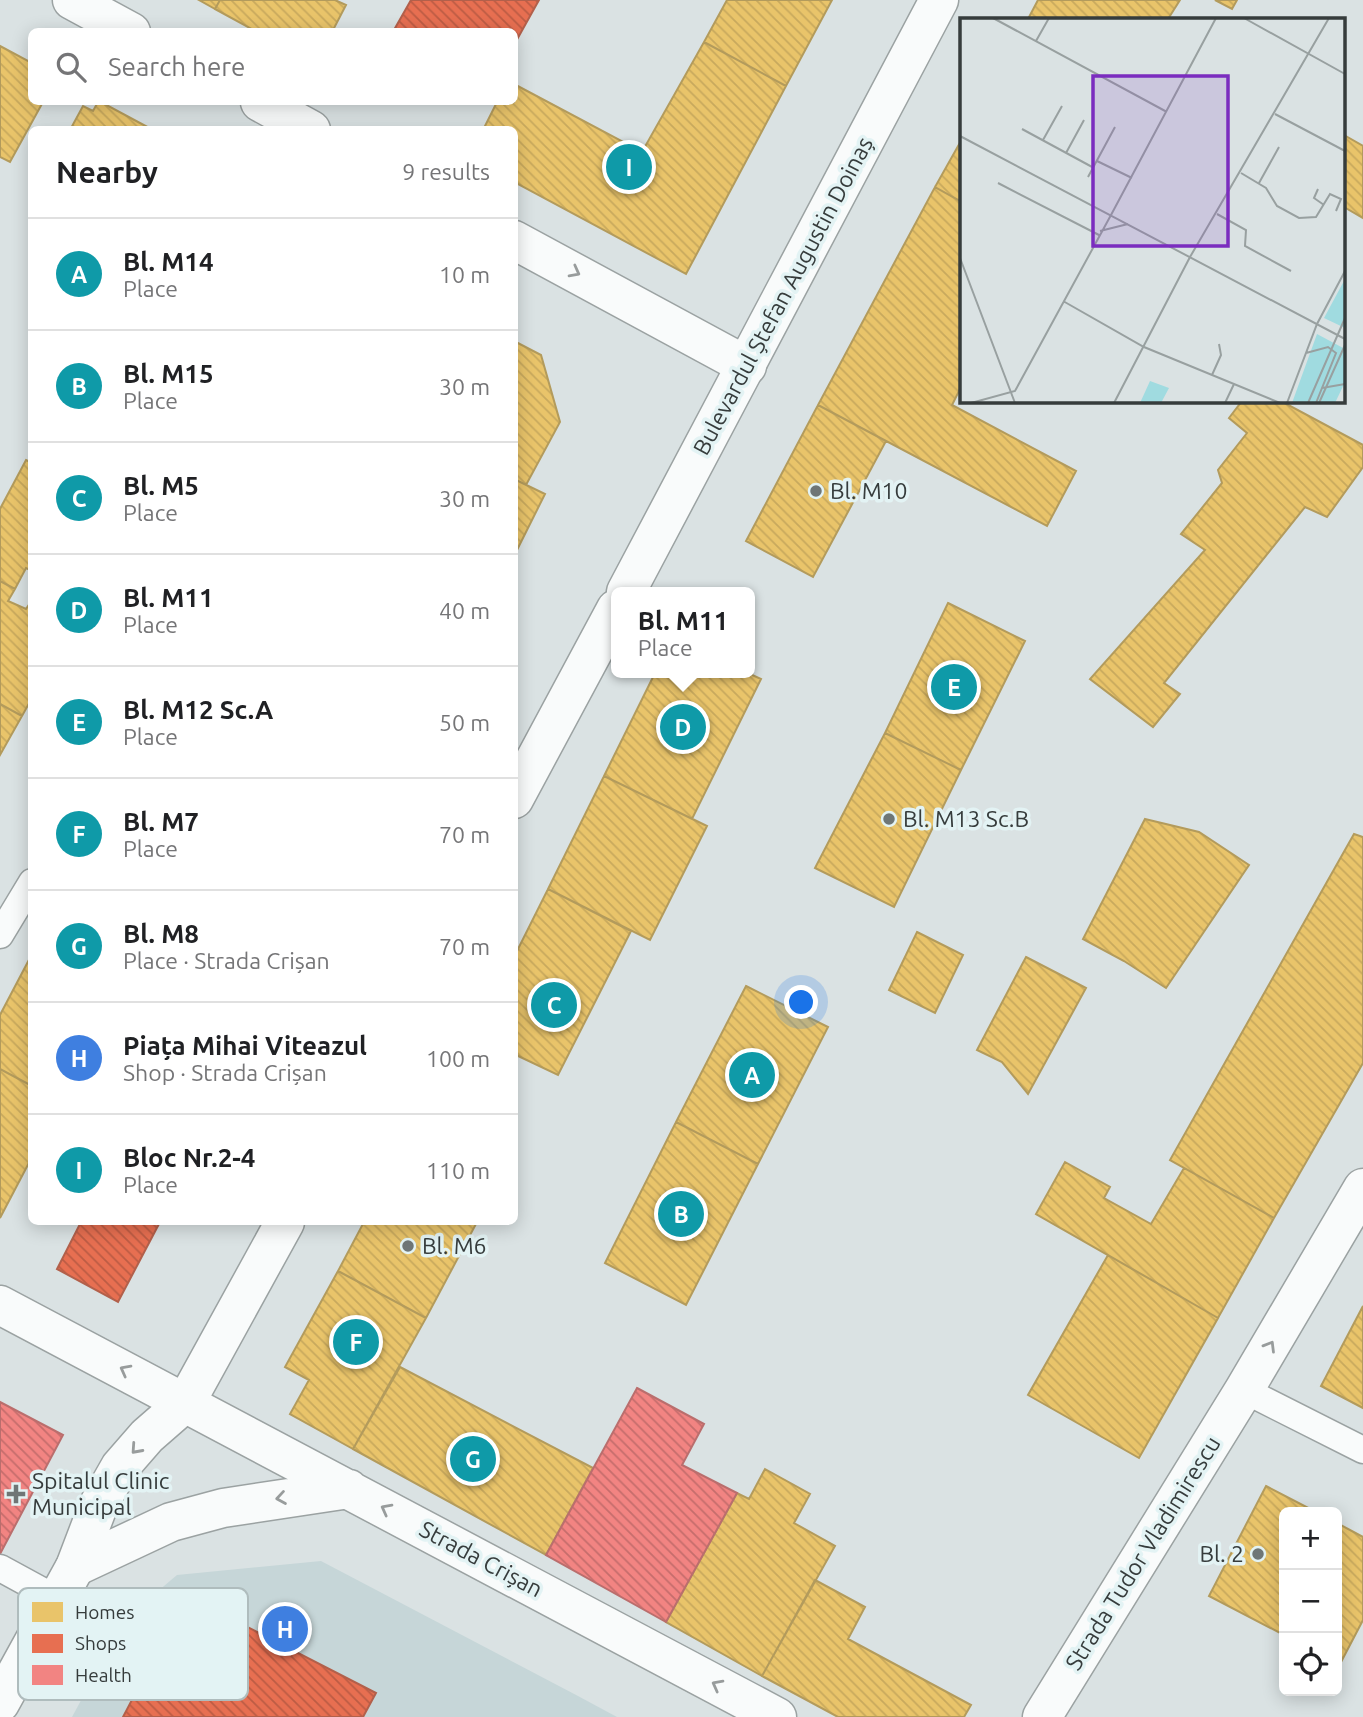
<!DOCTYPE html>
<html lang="en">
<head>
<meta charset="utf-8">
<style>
  :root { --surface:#fff; --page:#f2f2f2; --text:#202124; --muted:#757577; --line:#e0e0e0; --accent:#6f7676 }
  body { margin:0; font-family:Ubuntu,sans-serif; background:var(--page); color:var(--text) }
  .controls { position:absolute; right:21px; bottom:21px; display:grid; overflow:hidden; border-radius:10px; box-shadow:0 4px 18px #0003 }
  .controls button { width:63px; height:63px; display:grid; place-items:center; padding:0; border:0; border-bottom:2px solid var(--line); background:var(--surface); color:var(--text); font:35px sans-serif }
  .you { position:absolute; left:802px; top:1003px; width:24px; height:24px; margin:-18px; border:5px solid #fff; border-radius:50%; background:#1a73e8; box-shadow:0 0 0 10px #1a73e833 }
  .badge { display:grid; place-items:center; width:46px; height:46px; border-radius:50%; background:var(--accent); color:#fff; font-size:23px; font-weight:700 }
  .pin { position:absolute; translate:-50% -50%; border:4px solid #fff; box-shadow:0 2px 7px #0006 }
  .popup { position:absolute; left:611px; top:587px; width:144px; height:91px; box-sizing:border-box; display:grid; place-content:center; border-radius:10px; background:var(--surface); filter:drop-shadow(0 2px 5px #0005); font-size:23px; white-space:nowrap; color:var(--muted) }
  .popup b { font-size:26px; color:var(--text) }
  .popup::after { content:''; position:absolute; left:50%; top:100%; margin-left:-14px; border:14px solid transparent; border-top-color:var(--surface) }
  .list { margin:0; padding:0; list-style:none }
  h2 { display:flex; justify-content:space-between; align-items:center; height:91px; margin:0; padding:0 28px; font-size:30px }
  h2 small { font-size:23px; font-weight:400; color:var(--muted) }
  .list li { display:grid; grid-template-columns:46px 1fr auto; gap:21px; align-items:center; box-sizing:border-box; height:112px; padding:0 28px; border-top:2px solid var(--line) }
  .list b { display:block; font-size:26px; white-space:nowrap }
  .list p { margin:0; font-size:23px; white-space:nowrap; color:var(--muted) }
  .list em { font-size:23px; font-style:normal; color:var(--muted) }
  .icon { flex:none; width:38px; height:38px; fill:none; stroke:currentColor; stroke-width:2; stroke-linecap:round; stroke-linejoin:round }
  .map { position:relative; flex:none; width:1363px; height:1717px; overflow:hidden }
  .search { position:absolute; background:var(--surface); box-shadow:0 4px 18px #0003; left:28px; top:28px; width:490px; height:77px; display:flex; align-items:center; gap:18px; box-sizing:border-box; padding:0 24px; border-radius:10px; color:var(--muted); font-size:26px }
  .panel { position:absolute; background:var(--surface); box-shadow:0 4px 18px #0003; left:28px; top:126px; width:490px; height:1099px; border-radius:10px }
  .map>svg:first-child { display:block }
  .built { fill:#c6d6d8 }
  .homes { fill:url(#homes-back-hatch); stroke:#b39b5c; stroke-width:2 }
  .shops { fill:url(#shops-back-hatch); stroke:#b2604b; stroke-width:2 }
  .health { fill:url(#health-back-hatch); stroke:#ba6e6d; stroke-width:2 }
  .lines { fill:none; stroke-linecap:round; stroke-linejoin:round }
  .lane-casing { stroke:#9ba2a2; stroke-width:29 }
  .street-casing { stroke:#9ba2a2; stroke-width:41 }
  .secondary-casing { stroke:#9ba2a2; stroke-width:41 }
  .lane { stroke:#f9fbfb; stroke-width:26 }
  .street { stroke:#f9fbfb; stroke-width:38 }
  .secondary { stroke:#f9fbfb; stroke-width:38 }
  .oneway { stroke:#989c9c }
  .poi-dot { fill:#6f7676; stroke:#e3f3f4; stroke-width:2.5 }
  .labels { text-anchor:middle; stroke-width:7; stroke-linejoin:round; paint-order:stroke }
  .street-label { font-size:23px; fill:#363c3c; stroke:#e3f3f4 }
  .poi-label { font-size:23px; fill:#363c3c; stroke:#e3f3f4; text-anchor:start }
  .inset-road { fill:none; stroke:#98a0a0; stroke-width:2 }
  .view { fill:#7b2cbf; fill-opacity:0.15; stroke:#7b2cbf; stroke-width:3.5 }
  .inset-edge { fill:none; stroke:#363c3c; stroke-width:3.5 }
  .key { fill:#e3f3f4; stroke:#afbcbd; stroke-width:2 }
  .key-label { font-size:19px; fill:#363c3c }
</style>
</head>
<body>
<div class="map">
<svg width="1363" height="1717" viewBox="0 0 1363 1717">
  <defs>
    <pattern id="homes-back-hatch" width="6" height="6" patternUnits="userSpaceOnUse" patternTransform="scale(1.75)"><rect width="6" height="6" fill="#e9c46a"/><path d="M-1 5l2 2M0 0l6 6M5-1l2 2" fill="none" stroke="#c8a95d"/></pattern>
    <pattern id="shops-back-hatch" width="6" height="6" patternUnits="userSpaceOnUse" patternTransform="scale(1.75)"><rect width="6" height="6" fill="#e76f51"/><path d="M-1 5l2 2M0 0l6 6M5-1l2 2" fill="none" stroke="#bc5c44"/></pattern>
    <pattern id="health-back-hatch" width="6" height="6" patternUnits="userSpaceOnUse" patternTransform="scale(1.75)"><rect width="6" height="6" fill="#f28482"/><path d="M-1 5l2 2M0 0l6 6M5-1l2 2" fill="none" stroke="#c56d6c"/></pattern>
  </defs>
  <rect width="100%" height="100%" fill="#dae2e3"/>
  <path class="built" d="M321 1561 578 1696 617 1717H72L125 1619 177 1575Z"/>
  <path class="homes" d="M199 0H220L215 9Z
    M220 0H335L346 5 332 32H257L215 9Z
    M727 0H832L786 86 704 42Z
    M1038 0H1180L1168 19H1028Z
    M1215 0H1237L1232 9Z
    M704 42 786 86 686 274 514 182V130H483L497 102H514V84L642 152Z
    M0 46 32 63V102H43L10 162 0 157Z
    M98 102H101L153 130H70L83 106 93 111Z
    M1344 135 1363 146V218L1344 207Z
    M962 139V202L935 187Z
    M935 187 962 202V385L952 405 1076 471 1047 526 818 405Z
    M514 341 541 355 560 422 526 485 514 479Z
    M1242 401H1281L1363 445V467L1327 517 1305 507 1164 683 1180 694 1153 727 1090 679 1205 550 1181 534 1222 483 1218 470 1247 433 1229 418Z
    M818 405 886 441 813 577 746 541Z
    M26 460 32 463V571L26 568 15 589 0 581V509Z
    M514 479 545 494 514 556Z
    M0 581 15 589 8 601 26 609 32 600V698L22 716 0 704Z
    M948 603 1025 641 961 770 885 733Z
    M655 673H748L761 679 692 819 604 776Z
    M0 704 22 716 0 755Z
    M885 733 961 770 894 907 815 868Z
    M604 776 707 826 650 940 548 889Z
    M1145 819 1199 832 1249 865 1166 988 1124 961 1083 939Z
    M1354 834 1363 837V1063L1274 1218 1170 1160Z
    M548 889 631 931 558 1075 514 1054V957Z
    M917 932 963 955 935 1013 889 990Z
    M32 954V1086L0 1069V1015Z
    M1026 957 1086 988 1028 1094 1002 1062 977 1050Z
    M746 986 828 1027 758 1164 676 1122Z
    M0 1069 32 1086V1157L0 1218Z
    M676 1122 758 1164 686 1305 605 1263Z
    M1065 1162 1110 1187 1104 1198 1151 1224 1184 1168 1274 1218 1218 1318 1036 1214Z
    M364 1222H477L426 1318 338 1271Z
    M1108 1255 1218 1318 1139 1458 1028 1395Z
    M338 1271 426 1318 353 1449 290 1414 309 1380 285 1367Z
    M1363 1306V1408L1321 1386Z
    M400 1367 593 1468 546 1555 353 1449Z
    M765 1469 810 1494 794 1523 835 1546 762 1676 666 1622 737 1493 749 1499Z
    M1266 1486 1316 1512H1284V1635L1209 1596Z
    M1337 1523 1363 1537V1620L1340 1664 1337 1662Z
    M815 1580 865 1607 848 1639 971 1705 964 1717H838L762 1676Z"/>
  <path class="shops" d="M411 0H539L514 45V32H397L394 30Z
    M81 1222H160L118 1302 57 1269Z
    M178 1612 226 1637 234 1620 376 1693 363 1717H123Z"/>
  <path class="health" d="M637 1388 704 1424 682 1465 737 1493 666 1622 546 1555Z
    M0 1402 63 1435 0 1554Z"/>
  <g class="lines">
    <defs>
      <path id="lane" d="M0 935 32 882
        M1244 1390 1363 1450
        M0 1568 57 1599"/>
      <path id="street" d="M72 0 131 32
        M260 102 311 130
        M514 240 747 366
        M0 1703 75 1567 99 1504 120 1467 147 1436 186 1402
        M1042 1717 1244 1390 1363 1188"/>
      <path id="secondary" d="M626 592 939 0
        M514 799 616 609
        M0 1305 777 1717
        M186 1402 285 1222
        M75 1567 171 1522 223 1508 349 1489"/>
    </defs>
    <use href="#lane" class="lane-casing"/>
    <use href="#street" class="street-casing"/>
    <use href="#secondary" class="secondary-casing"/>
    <use href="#lane" class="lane"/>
    <use href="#street" class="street"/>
    <use href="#secondary" class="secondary"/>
  </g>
  <defs><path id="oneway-chevron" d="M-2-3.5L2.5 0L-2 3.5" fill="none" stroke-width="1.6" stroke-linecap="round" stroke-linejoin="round" transform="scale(1.75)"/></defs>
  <g class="oneway">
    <use href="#oneway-chevron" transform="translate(575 272) rotate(28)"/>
    <use href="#oneway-chevron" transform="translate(1270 1346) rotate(-59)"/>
    <use href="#oneway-chevron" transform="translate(125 1370) rotate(-152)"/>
    <use href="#oneway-chevron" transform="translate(136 1449) rotate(132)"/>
    <use href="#oneway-chevron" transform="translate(281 1498) rotate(171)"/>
    <use href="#oneway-chevron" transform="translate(386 1509) rotate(-152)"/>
    <use href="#oneway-chevron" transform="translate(717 1685) rotate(-152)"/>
  </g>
  <g class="poi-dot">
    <circle cx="816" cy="491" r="7"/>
    <circle cx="889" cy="819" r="7"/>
    <circle cx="408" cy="1246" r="7"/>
    <path d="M12.5 1483.5h7v7h7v7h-7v7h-7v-7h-7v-7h7z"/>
    <circle cx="1258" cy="1554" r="7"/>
  </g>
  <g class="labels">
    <g class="street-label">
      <text transform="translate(783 296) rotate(-62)" y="8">Bulevardul Ștefan Augustin Doinaș</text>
      <text transform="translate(1143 1553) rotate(-58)" y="8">Strada Tudor Vladimirescu</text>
      <text transform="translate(481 1559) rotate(28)" y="8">Strada Crișan</text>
    </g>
    <g class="poi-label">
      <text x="830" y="499">Bl. M10</text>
      <text x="903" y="827">Bl. M13 Sc.B</text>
      <text x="422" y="1254">Bl. M6</text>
      <text x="32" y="1489">Spitalul Clinic<tspan x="32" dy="26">Municipal</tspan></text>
      <text x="1244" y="1562" text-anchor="end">Bl. 2</text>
    </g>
  </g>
  <g transform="translate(960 18)">
    <rect width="385" height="385" fill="#dae2e3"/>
    <path d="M385 261V310L364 300ZM357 316 385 331V364L375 385H332ZM190 363 209 370 201 385H180Z" fill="#a0dbe0"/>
    <path class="inset-road" d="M33 0 207 94M284 0 385 56M76 23 89 0M315 96 385 133M62 111 134 150M0 118 385 321M83 122 102 88M106 135 124 102M137 143 172 160M281 155 306 170 317 188 339 200 356 199 370 176 381 181 376 193M128 159 155 109M38 165 139 217M299 165 319 129M358 171 354 180 364 187M257 196 286 212 285 228 331 253M151 197 256 0M140 213 168 206M0 240 55 385M103 283 184 329 320 385M346 335 368 329 376 335 356 385M252 357 261 337 259 326M362 370 385 366M11 385 55 373 151 197M154 385 230 239 369 0M265 385 274 366M327 385 357 306 385 253M348 385 385 300M359 385 385 327"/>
    <path class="view" d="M133 58H268V228H133Z"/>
    <rect width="385" height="385" class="inset-edge"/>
  </g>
  <rect x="18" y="1588" width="230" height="112" rx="10" class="key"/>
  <rect x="32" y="1602" width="31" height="20" fill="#e9c46a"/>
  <rect x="32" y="1634" width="31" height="19" fill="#e76f51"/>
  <rect x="32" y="1665" width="31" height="20" fill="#f28482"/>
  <g class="key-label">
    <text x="75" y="1619">Homes</text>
    <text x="75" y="1650">Shops</text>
    <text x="75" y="1682">Health</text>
  </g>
</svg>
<div class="controls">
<button>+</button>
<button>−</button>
<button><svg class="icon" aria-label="locate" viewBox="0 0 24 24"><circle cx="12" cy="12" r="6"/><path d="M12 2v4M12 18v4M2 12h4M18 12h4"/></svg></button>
</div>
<div class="you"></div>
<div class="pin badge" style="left:752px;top:1075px;background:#0f9aa8">A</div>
<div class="pin badge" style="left:681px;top:1214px;background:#0f9aa8">B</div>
<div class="pin badge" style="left:554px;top:1005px;background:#0f9aa8">C</div>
<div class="pin badge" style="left:683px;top:727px;background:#0f9aa8">D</div>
<div class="popup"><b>Bl. M11</b>Place</div>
<div class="pin badge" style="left:954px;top:687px;background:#0f9aa8">E</div>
<div class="pin badge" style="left:356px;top:1342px;background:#0f9aa8">F</div>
<div class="pin badge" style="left:473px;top:1459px;background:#0f9aa8">G</div>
<div class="pin badge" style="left:285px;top:1629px;background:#3f7fe0">H</div>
<div class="pin badge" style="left:629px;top:167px;background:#0f9aa8">I</div>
<div class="search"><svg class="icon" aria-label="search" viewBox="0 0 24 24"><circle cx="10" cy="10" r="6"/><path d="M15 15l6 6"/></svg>Search here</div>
<section class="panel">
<h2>Nearby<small>9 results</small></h2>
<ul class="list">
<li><span class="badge" style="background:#0f9aa8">A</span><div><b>Bl. M14</b><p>Place</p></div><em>10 m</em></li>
<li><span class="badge" style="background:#0f9aa8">B</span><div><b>Bl. M15</b><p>Place</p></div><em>30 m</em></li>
<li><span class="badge" style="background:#0f9aa8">C</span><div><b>Bl. M5</b><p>Place</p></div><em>30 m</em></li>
<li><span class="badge" style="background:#0f9aa8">D</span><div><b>Bl. M11</b><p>Place</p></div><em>40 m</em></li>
<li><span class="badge" style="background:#0f9aa8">E</span><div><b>Bl. M12 Sc.A</b><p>Place</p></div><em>50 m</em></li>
<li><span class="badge" style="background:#0f9aa8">F</span><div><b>Bl. M7</b><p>Place</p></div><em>70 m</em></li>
<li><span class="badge" style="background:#0f9aa8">G</span><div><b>Bl. M8</b><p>Place · Strada Crișan</p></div><em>70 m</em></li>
<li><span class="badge" style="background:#3f7fe0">H</span><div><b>Piața Mihai Viteazul</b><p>Shop · Strada Crișan</p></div><em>100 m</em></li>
<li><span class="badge" style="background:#0f9aa8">I</span><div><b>Bloc Nr.2-4</b><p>Place</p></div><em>110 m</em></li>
</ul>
</section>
</div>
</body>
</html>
